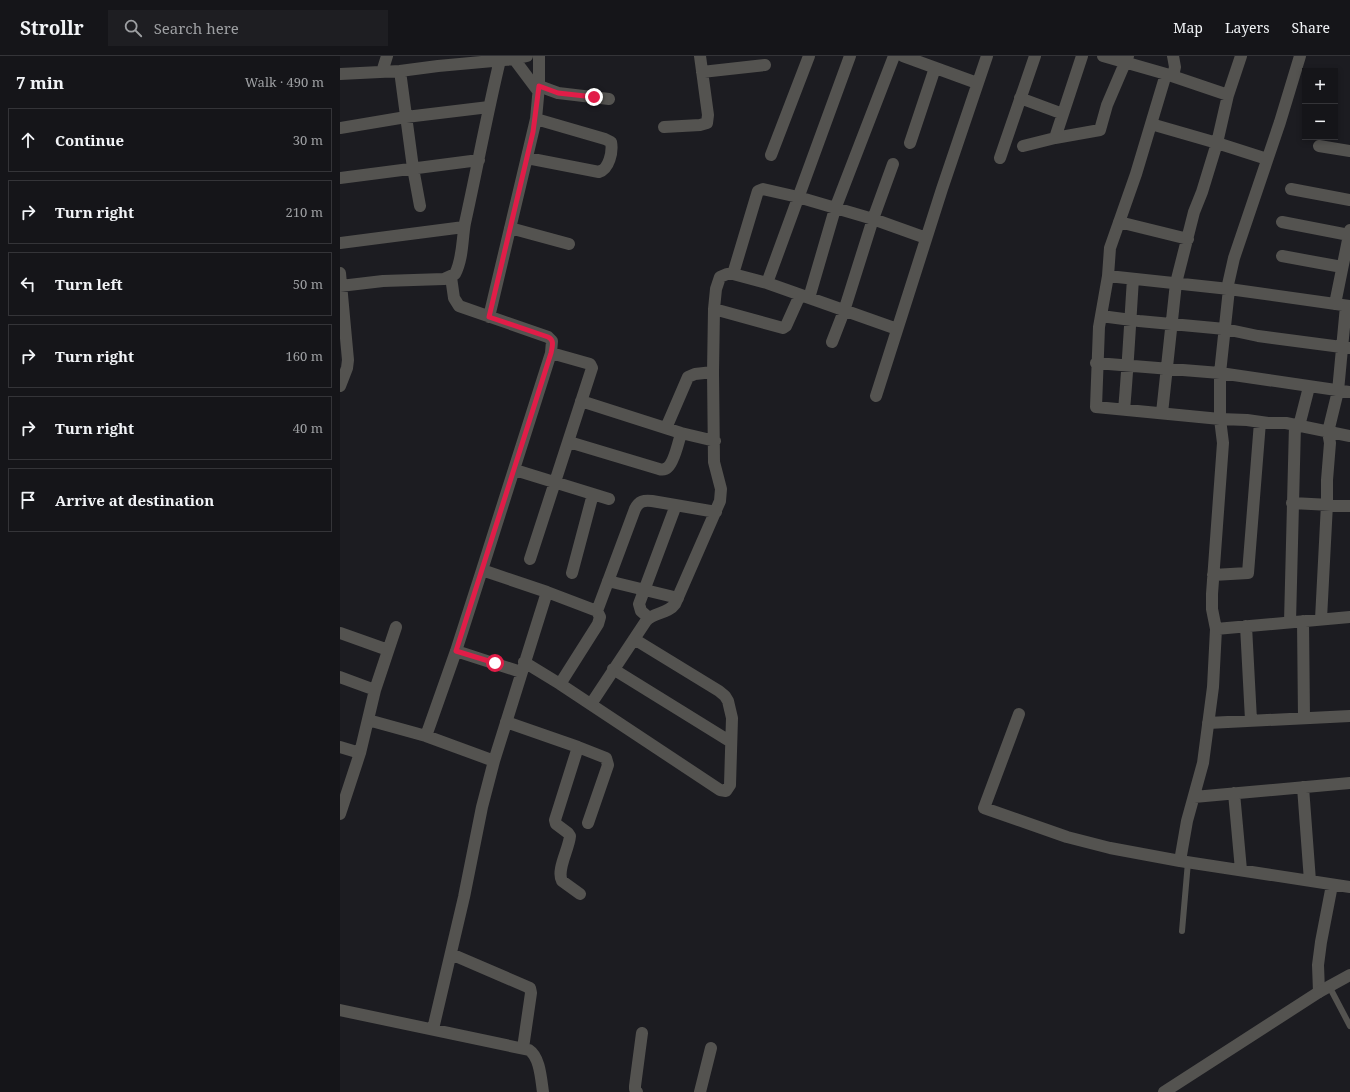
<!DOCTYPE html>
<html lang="en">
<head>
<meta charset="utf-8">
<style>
  :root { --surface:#151519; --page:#1e1e22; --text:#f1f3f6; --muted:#9d9fa2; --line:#343438 }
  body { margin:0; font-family:"Noto Serif",serif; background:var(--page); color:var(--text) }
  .controls { position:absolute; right:12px; top:12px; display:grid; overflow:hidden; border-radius:0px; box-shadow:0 2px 6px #0003 }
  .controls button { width:36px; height:36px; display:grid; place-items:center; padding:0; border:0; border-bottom:1px solid var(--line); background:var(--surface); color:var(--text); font:20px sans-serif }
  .stop { position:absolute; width:12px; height:12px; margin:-9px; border:3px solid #e11d48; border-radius:50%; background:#fff }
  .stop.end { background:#e11d48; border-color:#fff; box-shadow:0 1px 4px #0008 }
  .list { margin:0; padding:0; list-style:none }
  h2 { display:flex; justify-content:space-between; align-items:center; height:52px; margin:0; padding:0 16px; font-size:17px }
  h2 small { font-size:13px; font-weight:400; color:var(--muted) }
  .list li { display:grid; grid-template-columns:26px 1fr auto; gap:12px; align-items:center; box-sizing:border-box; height:64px; margin:0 8px 8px; padding:0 8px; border:1px solid var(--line); border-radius:0px }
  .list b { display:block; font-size:15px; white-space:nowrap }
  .list em { font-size:13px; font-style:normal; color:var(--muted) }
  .icon { flex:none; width:22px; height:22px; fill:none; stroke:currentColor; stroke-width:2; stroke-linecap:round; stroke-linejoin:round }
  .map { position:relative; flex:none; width:1010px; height:1036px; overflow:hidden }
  header { display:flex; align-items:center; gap:24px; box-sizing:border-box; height:56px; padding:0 20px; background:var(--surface); border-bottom:1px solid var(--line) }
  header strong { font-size:19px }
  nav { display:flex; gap:22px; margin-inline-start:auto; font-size:14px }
  .search { width:280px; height:36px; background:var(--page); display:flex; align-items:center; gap:10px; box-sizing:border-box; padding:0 14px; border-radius:0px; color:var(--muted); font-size:15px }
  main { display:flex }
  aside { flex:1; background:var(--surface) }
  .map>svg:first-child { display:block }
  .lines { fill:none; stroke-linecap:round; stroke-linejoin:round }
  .service { stroke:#545350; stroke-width:6 }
  .minor { stroke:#545350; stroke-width:12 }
  .tertiary { stroke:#545350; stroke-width:12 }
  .route { stroke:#e11d48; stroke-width:5 }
</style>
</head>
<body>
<header>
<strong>Strollr</strong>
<div class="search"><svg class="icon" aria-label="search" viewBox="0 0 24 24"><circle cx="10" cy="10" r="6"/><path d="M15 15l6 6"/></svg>Search here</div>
<nav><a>Map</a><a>Layers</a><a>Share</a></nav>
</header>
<main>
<aside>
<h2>7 min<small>Walk · 490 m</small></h2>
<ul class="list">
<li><svg class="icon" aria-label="ahead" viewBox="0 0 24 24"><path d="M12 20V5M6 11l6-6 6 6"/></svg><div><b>Continue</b></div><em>30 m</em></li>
<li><svg class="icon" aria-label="right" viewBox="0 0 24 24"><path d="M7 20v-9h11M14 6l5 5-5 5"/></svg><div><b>Turn right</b></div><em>210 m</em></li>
<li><svg class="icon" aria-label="left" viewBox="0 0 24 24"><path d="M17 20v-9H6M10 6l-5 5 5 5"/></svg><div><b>Turn left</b></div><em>50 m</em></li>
<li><svg class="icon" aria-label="right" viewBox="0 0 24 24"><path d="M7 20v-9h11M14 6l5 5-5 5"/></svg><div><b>Turn right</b></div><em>160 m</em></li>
<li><svg class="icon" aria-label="right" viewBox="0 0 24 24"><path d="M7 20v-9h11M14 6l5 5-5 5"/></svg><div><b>Turn right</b></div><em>40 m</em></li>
<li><svg class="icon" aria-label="arrive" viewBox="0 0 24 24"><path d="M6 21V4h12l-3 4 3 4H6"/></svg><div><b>Arrive at destination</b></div></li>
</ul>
</aside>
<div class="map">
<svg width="1010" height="1036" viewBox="0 0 1010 1036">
  <rect width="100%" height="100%" fill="#1c1c21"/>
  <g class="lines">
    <path class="service" d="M842 875 848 806
      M989 930 1010 970"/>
    <path class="minor" d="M563 0 637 27
      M763 0 826 18
      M833 0 835 11 833 20
      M174 3 198 35
      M60 15 73 112 80 150
      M42 16 47 0
      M362 16 425 9
      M0 18 60 15 98 10 174 3 187 0
      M199 30 218 37 269 43
      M680 42 723 58
      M811 68 877 87 927 103
      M324 71 360 69 367 67 368 59 360 0
      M0 72 66 61 149 51
      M715 82 760 74 767 49 788 0
      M570 87 595 12
      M683 90 715 82 742 0
      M979 90 1010 95
      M431 99 469 0
      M187 102 259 116C269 113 273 96 271 86L265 83 196 63
      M660 102 695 0
      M0 122 139 104
      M951 133 1010 144
      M779 166 848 183
      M942 166 1009 179
      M170 172 229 188
      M0 187 124 171
      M942 200 1002 211
      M0 217 8 304 7 312 0 330
      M393 218 417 138 418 135 423 133 458 141 533 163 586 182
      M768 220 889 233 880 317V363L756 351 759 271Z
      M768 220 770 192 796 118 826 18 888 39
      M111 221 114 242 119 250 208 281 212 285 211 297 142 514 207 536 257 555 260 561 258 568 220 628
      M427 227 510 0
      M0 230 43 225 104 223 115 218C123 203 122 183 125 167 137 113 147 58 160 4
      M887 233 894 202 940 66 960 0
      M889 233 1010 250
      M469 242 495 153 554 0
      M995 248 1010 174
      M374 253 443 272 446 270 460 239
      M761 260 799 265 885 273 918 280 1009 292
      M149 261 196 63 199 30V0
      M492 286 504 255 533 163 553 108
      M756 307 880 317 1010 336
      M536 340 602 133 647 0
      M241 345 341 377 375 385
      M784 354C788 310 790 267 793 223
      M822 357 836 227 854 156 862 136 877 87 888 39 901 0
      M959 370 969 331
      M326 372 348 321 355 318 373 316
      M229 386 319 413C322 414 325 414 328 411 334 406 339 385 341 377
      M175 414 269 443
      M952 447 1010 450
      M190 503 252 312 250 308 211 297
      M232 517 253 438
      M873 519 908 517 920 366
      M268 525 338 542
      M257 555 295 453C299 445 304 444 312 445L376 456
      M309 562 301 555 299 548 336 449
      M981 563 987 448V424L990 387 988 376 998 335 1006 250
      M963 565 964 662
      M950 566 955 369
      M906 570 911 664
      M876 573 872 553V538L883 387 880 363 907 364 928 367H946L1010 380
      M0 577 48 594
      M116 595 181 616
      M184 606 220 628 380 734 386 735 390 729 392 662 388 645 385 640 379 635 294 583
      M273 613 391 686
      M0 621 35 634
      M251 648 306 565C314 556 328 558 335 548L380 445 381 433 374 406 373 316 374 253 376 233 380 221 387 218H393L427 227 557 273
      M679 658 644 752 727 781 770 792 840 805 1010 831
      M28 664 86 680 154 705
      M166 666 238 691 266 702 268 709 248 767
      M868 667 1010 660
      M86 680 116 595 142 514
      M0 691 20 697
      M238 691 215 764 216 768 228 777 230 780C229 793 216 814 222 825L240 838
      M963 731 970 825
      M894 737 901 814
      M854 741 1010 727
      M0 758 20 697 35 634 56 571
      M840 805 847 765 863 707 873 631 876 573 1010 561
      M111 898 190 932 191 937 183 992
      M979 936 978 909 981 886 992 829
      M0 954 189 994C200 1001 201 1023 203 1036
      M93 973 124 841 142 751 154 705 207 536
      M297 1036 295 1033V1030L302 977
      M360 1036 371 992"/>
    <path class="tertiary" d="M824 1036 979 936 1010 919"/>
  </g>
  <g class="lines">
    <path class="route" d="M155 607 116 595 211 297C212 291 215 284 208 281L149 261 193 76 199 30 218 37 254 41"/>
  </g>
</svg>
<div class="controls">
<button>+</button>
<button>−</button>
</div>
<div class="stop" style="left:155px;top:607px"></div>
<div class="stop end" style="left:254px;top:41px"></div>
</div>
</main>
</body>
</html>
